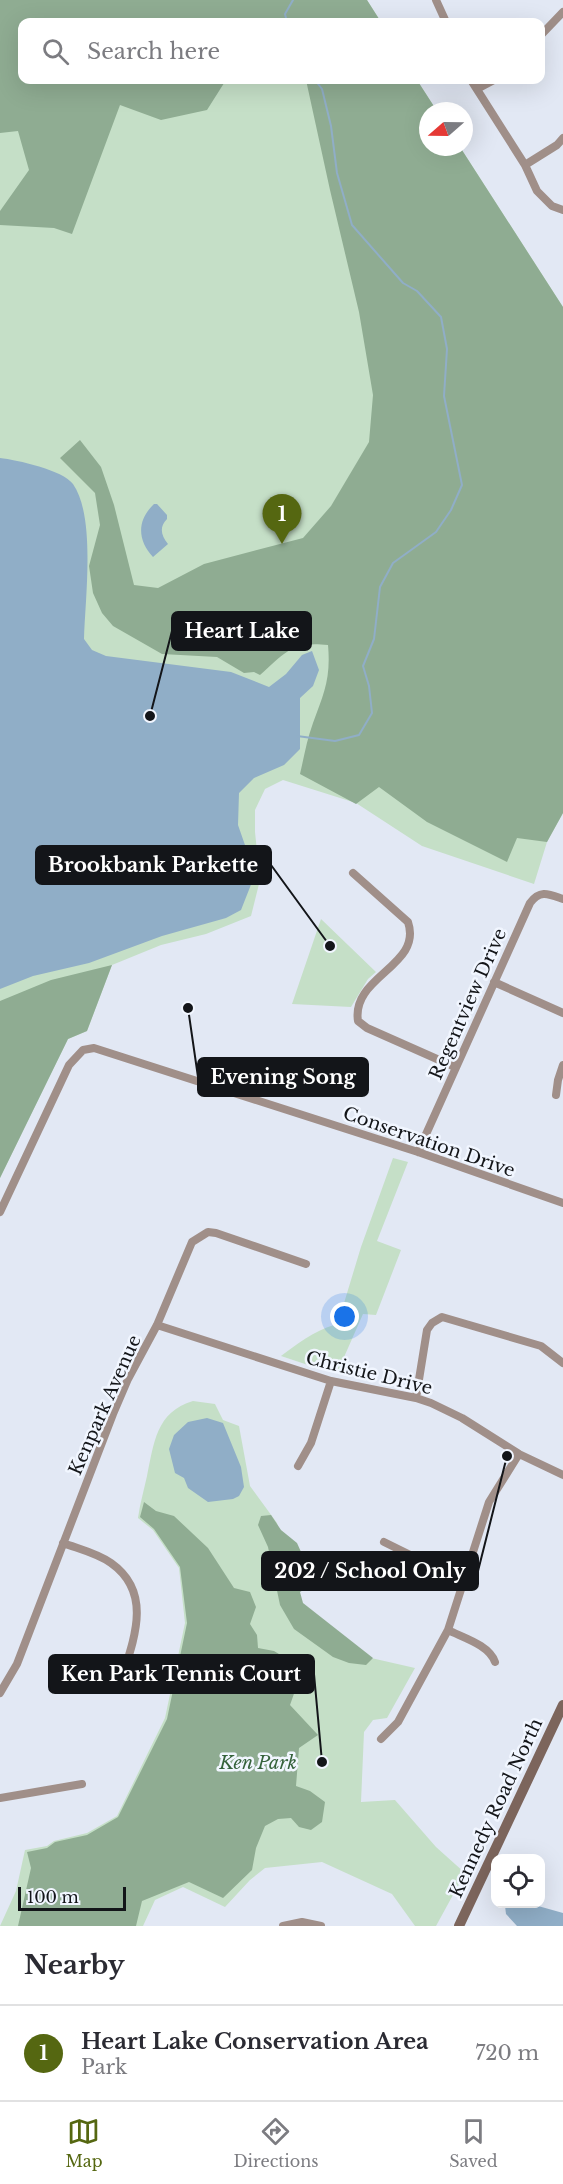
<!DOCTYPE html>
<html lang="en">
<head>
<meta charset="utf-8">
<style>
  :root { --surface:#fff; --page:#f2f2f3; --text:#2b2b33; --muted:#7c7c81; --line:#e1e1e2; --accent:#556711 }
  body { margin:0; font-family:"Libre Baskerville",serif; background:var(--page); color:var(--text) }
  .controls { position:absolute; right:18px; bottom:18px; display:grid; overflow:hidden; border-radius:12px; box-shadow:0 6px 24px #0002 }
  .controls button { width:54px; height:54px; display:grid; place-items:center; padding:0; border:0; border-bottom:2px solid var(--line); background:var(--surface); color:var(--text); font:30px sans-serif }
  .compass { position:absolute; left:419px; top:102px; width:54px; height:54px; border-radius:50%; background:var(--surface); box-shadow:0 6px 24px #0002; rotate:250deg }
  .scale { position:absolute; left:18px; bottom:15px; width:108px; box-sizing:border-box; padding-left:6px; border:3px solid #131519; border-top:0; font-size:16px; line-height:21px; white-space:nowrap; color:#131519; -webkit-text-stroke:4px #f1f6ff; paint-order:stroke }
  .you { position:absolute; left:345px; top:1317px; width:21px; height:21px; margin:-15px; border:4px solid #fff; border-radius:50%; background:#1a73e8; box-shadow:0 0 0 9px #1a73e833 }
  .badge { display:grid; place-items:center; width:39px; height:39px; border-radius:50%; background:var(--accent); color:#fff; font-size:20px; font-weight:700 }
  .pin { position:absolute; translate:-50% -50px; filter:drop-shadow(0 2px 3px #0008) }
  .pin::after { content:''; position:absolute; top:32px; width:21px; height:18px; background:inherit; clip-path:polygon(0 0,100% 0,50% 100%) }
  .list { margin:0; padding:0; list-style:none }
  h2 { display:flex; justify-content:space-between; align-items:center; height:78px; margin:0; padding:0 24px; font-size:26px }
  h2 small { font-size:20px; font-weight:400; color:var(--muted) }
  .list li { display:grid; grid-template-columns:39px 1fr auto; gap:18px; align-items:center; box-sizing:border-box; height:96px; padding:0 24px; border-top:2px solid var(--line) }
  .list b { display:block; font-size:22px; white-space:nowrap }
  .list p { margin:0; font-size:20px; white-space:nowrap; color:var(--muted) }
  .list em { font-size:20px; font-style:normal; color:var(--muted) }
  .icon { flex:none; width:33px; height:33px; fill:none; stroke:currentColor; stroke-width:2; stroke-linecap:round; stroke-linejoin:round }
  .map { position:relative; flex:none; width:563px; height:1926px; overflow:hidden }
  .search { position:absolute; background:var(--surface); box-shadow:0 6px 24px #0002; left:18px; right:18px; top:18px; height:66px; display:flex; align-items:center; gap:15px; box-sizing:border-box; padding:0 21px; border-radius:12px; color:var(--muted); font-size:22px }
  .sheet { height:174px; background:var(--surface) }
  nav { display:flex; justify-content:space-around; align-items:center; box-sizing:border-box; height:84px; border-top:2px solid var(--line); background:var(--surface); font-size:16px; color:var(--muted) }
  nav a { display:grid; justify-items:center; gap:3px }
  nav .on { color:var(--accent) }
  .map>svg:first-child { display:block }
  .green { fill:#c5dfc7 }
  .forest { fill:#8fac92 }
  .water { fill:#90aec7 }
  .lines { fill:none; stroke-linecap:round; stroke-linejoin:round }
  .stream { stroke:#90aec7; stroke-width:2 }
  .minor { stroke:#a08f89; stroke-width:8 }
  .secondary { stroke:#7c655c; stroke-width:10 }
  .labels { text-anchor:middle; stroke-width:5; stroke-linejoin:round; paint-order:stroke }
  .street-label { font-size:18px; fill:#131519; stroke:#f1f6ff }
  .park-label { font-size:18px; font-style:italic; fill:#35623b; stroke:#f1f6ff }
  .leader { fill:none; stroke:#131519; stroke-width:2 }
  .callout-dot { fill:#131519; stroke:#f1f6ff; stroke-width:2 }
  .callout { fill:#131519; stroke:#131519; stroke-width:2 }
  .callout-label { font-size:20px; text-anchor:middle; font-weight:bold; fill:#fff }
</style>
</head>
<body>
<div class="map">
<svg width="563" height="1926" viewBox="0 0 563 1926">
  <rect width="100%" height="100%" fill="#e2e8f4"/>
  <path class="green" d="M0 0H367L381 22H22V80H417L437 111H428V147H460L563 307V813L547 842 534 884 422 846 356 803 283 780 265 789 255 810V832L260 880 251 916 206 934 161 945 112 965 87 1031 68 1039 0 1178Z
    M321 919 376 972 368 979 351 1007 292 1004Z
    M393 1158 408 1162 377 1241 401 1250 376 1315 363 1314 337 1373 314 1367 281 1356C297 1344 314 1331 334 1325L341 1313 361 1247Z
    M193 1401 215 1404 223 1420 239 1426 250 1486 277 1523 301 1608 358 1655 415 1668 387 1718 373 1720 364 1732 361 1802 395 1800 436 1847 465 1873 436 1926H415L392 1894 322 1862 265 1868 250 1880 225 1907 183 1887 155 1900 143 1926H0L16 1891 25 1850 47 1846 54 1841 87 1833 117 1816 165 1718 185 1623 179 1568 153 1530 138 1518C140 1503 144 1490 147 1476 154 1443 156 1412 193 1401Z"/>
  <path class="forest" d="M0 0H367L381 22H273L241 18V22H22V80H226L207 110 161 120 120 105 72 234 54 228 0 225V211L29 170 18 131 0 133Z
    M306 80H417L437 111H428V147H460L563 307V813L547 842 517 838 507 862 427 822 379 787 356 804 300 774C304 757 307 739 313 723 324 693 331 678 328 645 292 641 286 652 260 675L254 672 244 673 217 657 162 654 113 626 102 613 93 593 89 566 100 525 95 493 60 458 80 440 101 467 114 505 134 585 158 588 204 564 303 538 331 506 369 442 373 395 359 312 330 190Z
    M112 965 87 1031 68 1039 0 1178V1001L51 980Z
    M144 1502 156 1511 174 1516 208 1548 234 1588 250 1592 256 1607 250 1624 257 1635 258 1648 274 1651 294 1663 296 1688 290 1705 318 1735 299 1748 296 1786 310 1791 325 1802 322 1822 311 1830 299 1827 291 1818 278 1819 265 1826 256 1848 252 1870 223 1898 189 1882 142 1901 136 1926H18L31 1868 27 1852 47 1848 55 1842 87 1835 118 1817 167 1719 187 1623 180 1567 154 1529 140 1517Z
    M271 1515 281 1530 297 1543 306 1563 311 1585 300 1592 303 1603 373 1658 366 1665 349 1663 333 1657 294 1629 280 1605 268 1547 258 1525 261 1516Z"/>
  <path class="water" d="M0 458C17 460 63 470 73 484 96 517 85 599 84 639L92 650 106 656 231 672 269 687 286 674 302 655 312 651 319 670 313 686 300 698V749L284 765 254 778 239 793 238 825 253 868 252 882 241 910 226 918 162 936 89 963 33 976 0 989Z
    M154 504H157L167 515V519C159 527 161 535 168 544L153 557C137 540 137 520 154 504Z
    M207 1418 223 1423 241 1467 244 1487 239 1496 233 1499 208 1502 188 1488 184 1478 175 1473 169 1449 174 1435 188 1422Z
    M508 1904H531L563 1913V1926H517L506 1914 505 1906Z"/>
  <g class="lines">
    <path class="stream" d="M287 22 285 14 293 0
      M297 736 335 741 359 735 372 713 369 686 363 666 374 639 380 587 393 563 436 532 451 510 462 485 444 396 447 349 441 317 417 291 403 283 352 225 337 173 331 126 322 89 315 80"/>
    <path class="minor" d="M436 0 446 22
      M540 36 563 12
      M471 80 525 165 537 191 552 206 563 210
      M477 89 494 80
      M525 165 557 145 563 138
      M353 873 408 922C423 966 351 976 358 1021L367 1028 455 1067
      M494 982 563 1013
      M556 1095 558 1080 563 1065
      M418 1152 530 903C540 889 549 894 563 899
      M0 1212 69 1065 83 1050 94 1048 418 1152 563 1203
      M157 1325 331 1381 416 1398 431 1403 462 1418 519 1454 563 1475
      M416 1398 427 1330 432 1323 442 1317 541 1346 563 1363
      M298 1466 311 1443 331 1381
      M384 1542 463 1581
      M63 1543C79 1549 97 1553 111 1563 152 1592 135 1637 122 1677
      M448 1630C464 1638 489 1645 495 1662
      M0 1693 17 1664 113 1414 128 1379 157 1325 192 1242 208 1232 216 1233 306 1264
      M381 1739 398 1722 448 1630 489 1502 519 1454
      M0 1798 82 1784
      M283 1926 302 1922 321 1926"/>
    <path class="secondary" d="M459 1926 563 1705"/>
  </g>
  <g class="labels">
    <g class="street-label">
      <text transform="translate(468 1004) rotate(-66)" y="6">Regentview Drive</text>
      <text transform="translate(429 1142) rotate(19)" y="6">Conservation Drive</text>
      <text transform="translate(369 1373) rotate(14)" y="6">Christie Drive</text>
      <text transform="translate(105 1405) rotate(-66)" y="6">Kenpark Avenue</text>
      <text transform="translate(496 1808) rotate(-65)" y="6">Kennedy Road North</text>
    </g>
    <g class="park-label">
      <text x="258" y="1769">Ken Park</text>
    </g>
  </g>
  <path class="leader" d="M150 716L172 631M330 946L271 865M188 1008L198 1077M507 1456L478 1571M322 1762L314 1674"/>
  <g class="callout-dot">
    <circle cx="150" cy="716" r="6"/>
    <circle cx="330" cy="946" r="6"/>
    <circle cx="188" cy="1008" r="6"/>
    <circle cx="507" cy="1456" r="6"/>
    <circle cx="322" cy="1762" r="6"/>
  </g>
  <g class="callout">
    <rect x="172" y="612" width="139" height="38" rx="6"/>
    <rect x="36" y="846" width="235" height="38" rx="6"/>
    <rect x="198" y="1058" width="170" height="38" rx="6"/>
    <rect x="262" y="1552" width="216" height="38" rx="6"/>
    <rect x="49" y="1655" width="265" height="38" rx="6"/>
  </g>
  <g class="callout-label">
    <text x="242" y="638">Heart Lake</text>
    <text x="153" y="872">Brookbank Parkette</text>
    <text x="283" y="1084">Evening Song</text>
    <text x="370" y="1578">202 / School Only</text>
    <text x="181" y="1681">Ken Park Tennis Court</text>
  </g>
</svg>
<div class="controls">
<button><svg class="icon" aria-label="locate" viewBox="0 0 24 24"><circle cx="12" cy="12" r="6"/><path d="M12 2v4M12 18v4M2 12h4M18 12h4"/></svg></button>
</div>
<svg class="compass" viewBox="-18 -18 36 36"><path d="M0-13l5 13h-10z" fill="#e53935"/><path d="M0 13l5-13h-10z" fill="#7c7c81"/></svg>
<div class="scale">100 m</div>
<div class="you"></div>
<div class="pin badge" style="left:282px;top:544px">1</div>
<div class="search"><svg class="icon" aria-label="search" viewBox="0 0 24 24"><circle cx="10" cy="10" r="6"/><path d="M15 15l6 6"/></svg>Search here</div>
</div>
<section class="sheet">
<h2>Nearby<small></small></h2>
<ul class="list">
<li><span class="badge">1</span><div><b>Heart Lake Conservation Area</b><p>Park</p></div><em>720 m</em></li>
</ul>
</section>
<nav>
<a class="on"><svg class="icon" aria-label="map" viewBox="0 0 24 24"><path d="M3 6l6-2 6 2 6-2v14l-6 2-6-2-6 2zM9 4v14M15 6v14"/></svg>Map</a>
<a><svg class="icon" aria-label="directions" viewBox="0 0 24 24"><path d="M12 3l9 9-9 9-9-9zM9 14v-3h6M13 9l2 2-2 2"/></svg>Directions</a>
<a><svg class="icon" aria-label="saved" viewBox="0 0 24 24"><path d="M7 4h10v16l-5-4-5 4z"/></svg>Saved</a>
</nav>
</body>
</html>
